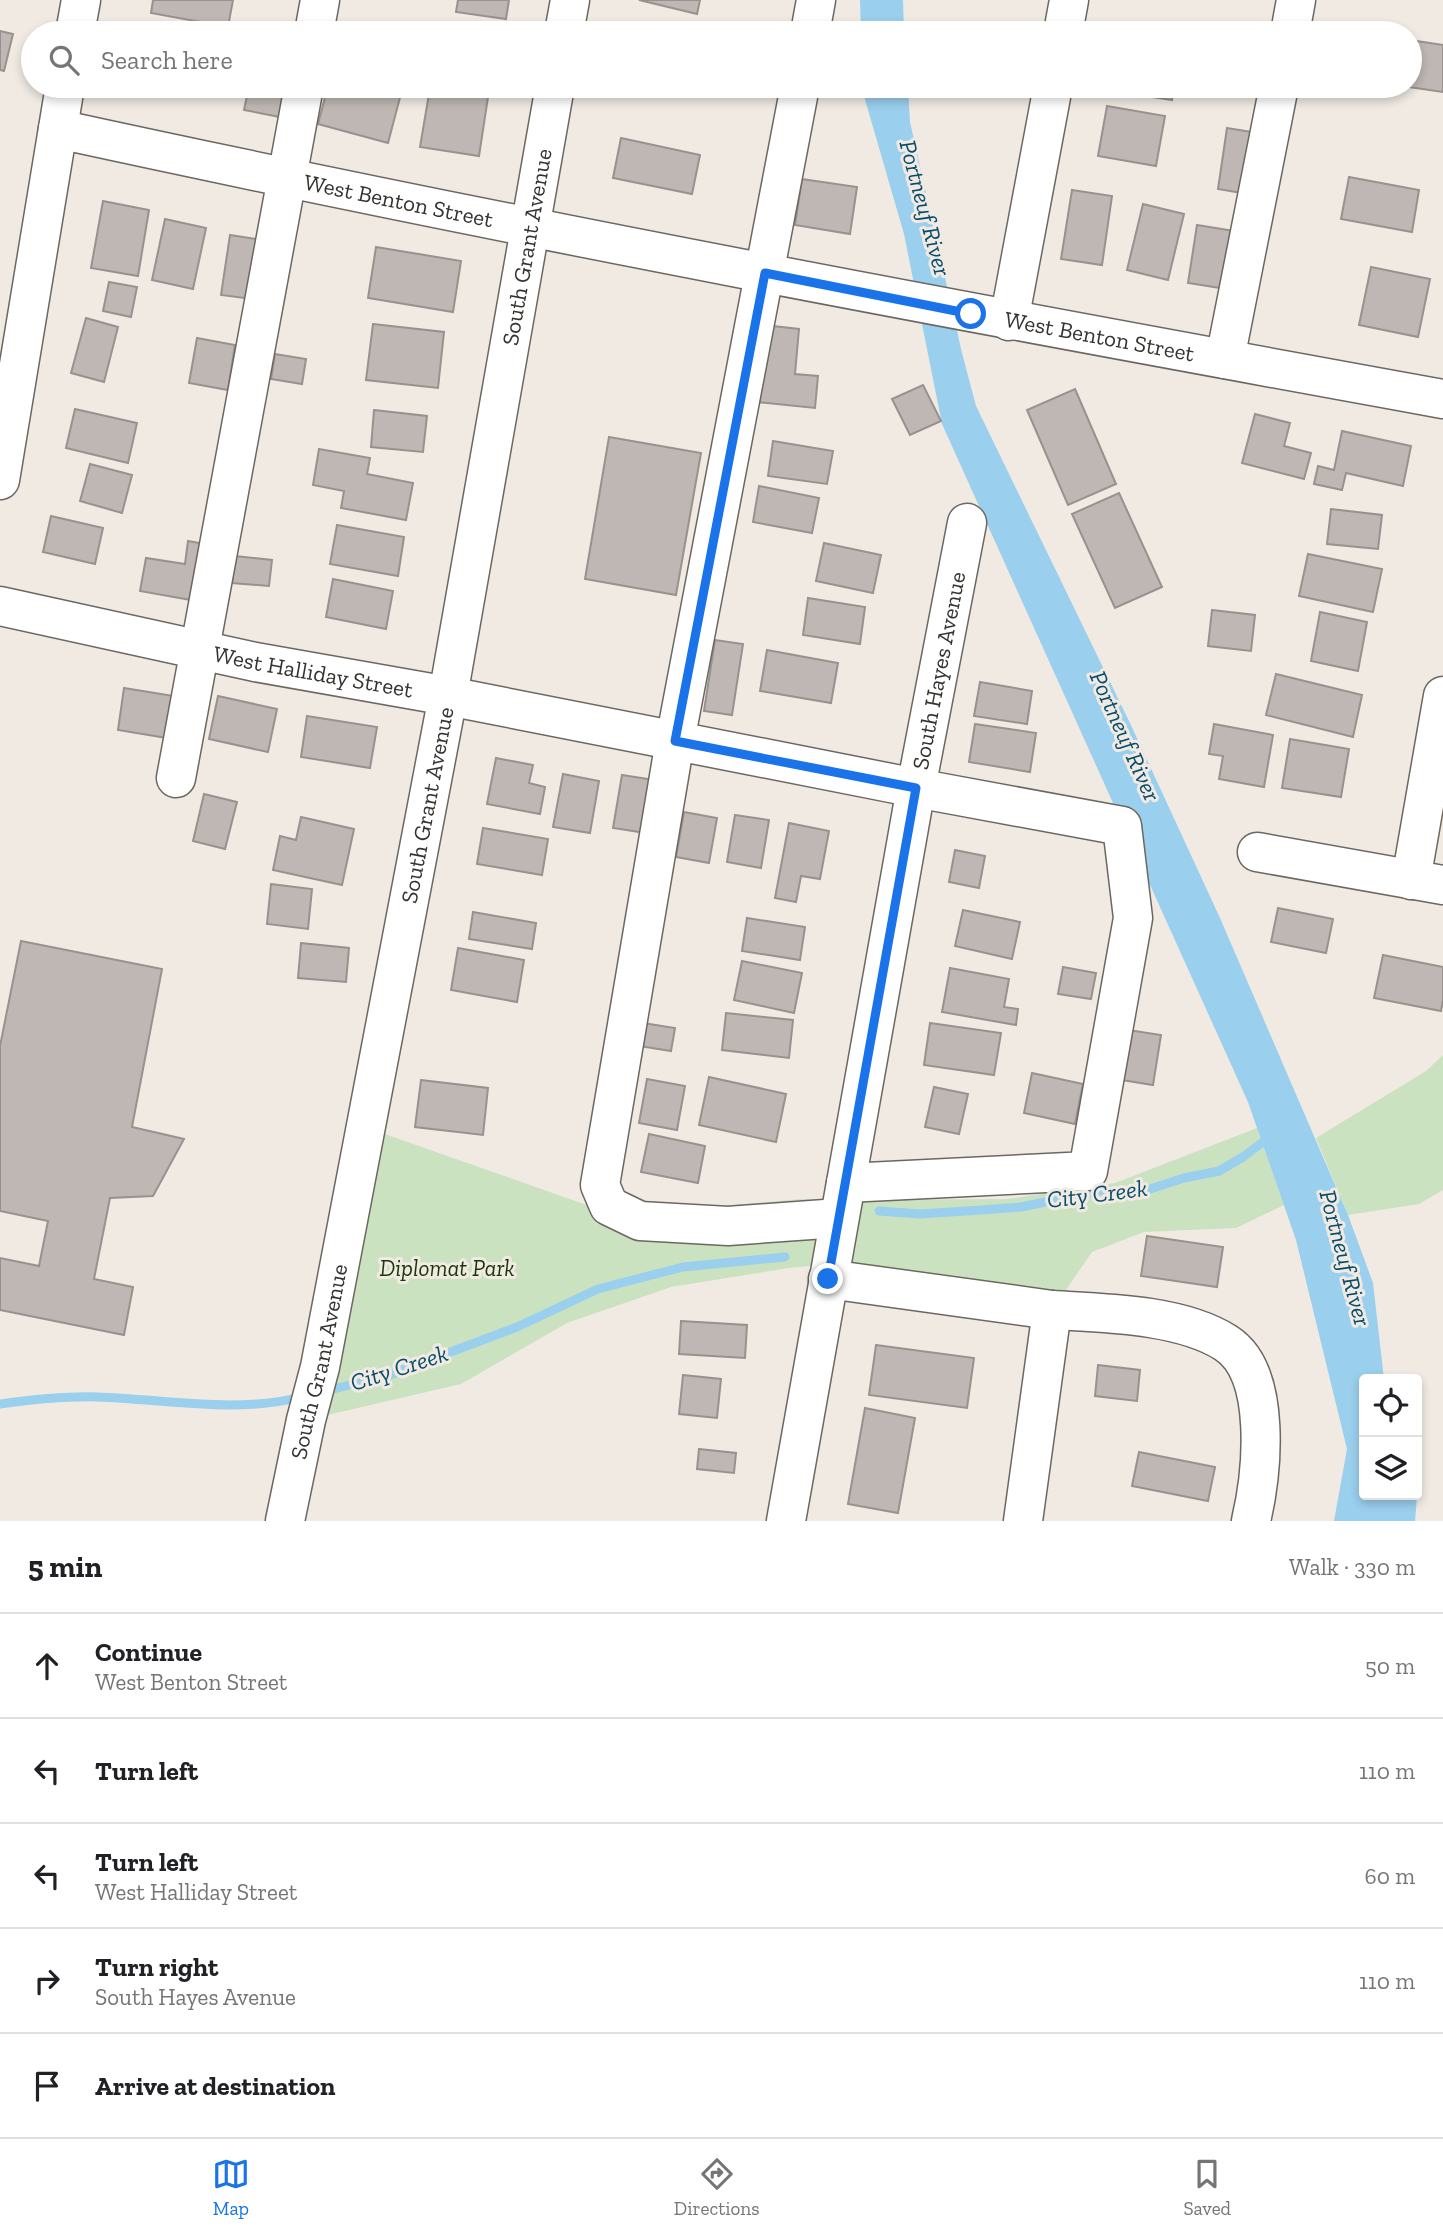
<!DOCTYPE html>
<html lang="en">
<head>
<meta charset="utf-8">
<style>
  :root { --surface:#fff; --page:#f2f2f2; --text:#202124; --muted:#757577; --line:#e0e0e0; --accent:#1a73e8 }
  body { margin:0; font-family:"Zilla Slab",serif; background:var(--page); color:var(--text) }
  .controls { position:absolute; right:21px; bottom:21px; display:grid; overflow:hidden; border-radius:7px; box-shadow:0 4px 10px #0003 }
  .controls button { width:63px; height:63px; display:grid; place-items:center; padding:0; border:0; border-bottom:2px solid var(--line); background:var(--surface); color:var(--text); font:35px sans-serif }
  .stop { position:absolute; width:21px; height:21px; margin:-16px; border:5px solid #1a73e8; border-radius:50%; background:#fff }
  .stop.end { background:#1a73e8; border-color:#fff; box-shadow:0 2px 7px #0008 }
  .list { margin:0; padding:0; list-style:none }
  h2 { display:flex; justify-content:space-between; align-items:center; height:91px; margin:0; padding:0 28px; font-size:30px }
  h2 small { font-size:23px; font-weight:400; color:var(--muted) }
  .list li { display:grid; grid-template-columns:46px 1fr auto; gap:21px; align-items:center; box-sizing:border-box; height:105px; padding:0 28px; border-top:2px solid var(--line) }
  .list b { display:block; font-size:26px; white-space:nowrap }
  .list p { margin:0; font-size:23px; white-space:nowrap; color:var(--muted) }
  .list em { font-size:23px; font-style:normal; color:var(--muted) }
  .icon { flex:none; width:38px; height:38px; fill:none; stroke:currentColor; stroke-width:2; stroke-linecap:round; stroke-linejoin:round }
  .map { position:relative; flex:none; width:1443px; height:1521px; overflow:hidden }
  .search { position:absolute; background:var(--surface); box-shadow:0 4px 10px #0003; left:21px; right:21px; top:21px; height:77px; display:flex; align-items:center; gap:18px; box-sizing:border-box; padding:0 24px; border-radius:38px; color:var(--muted); font-size:26px }
  .sheet { height:616px; background:var(--surface) }
  nav { display:flex; justify-content:space-around; align-items:center; box-sizing:border-box; height:98px; border-top:2px solid var(--line); background:var(--surface); font-size:19px; color:var(--muted) }
  nav a { display:grid; justify-items:center; gap:4px }
  nav .on { color:var(--accent) }
  .map>svg:first-child { display:block }
  .green { fill:#cbe2c1 }
  .water { fill:#9acfed }
  .lines { fill:none; stroke-linecap:round; stroke-linejoin:round }
  .stream { stroke:#9acfed; stroke-width:9 }
  .river { stroke:#9acfed; stroke-width:52 }
  .building { fill:#bfb7b3; stroke:#99918e; stroke-width:2 }
  .minor-casing { stroke:#6c6761; stroke-width:41 }
  .minor { stroke:#fff; stroke-width:38 }
  .route { stroke:#1a73e8; stroke-width:9 }
  .labels { text-anchor:middle; stroke-width:6; stroke-linejoin:round; paint-order:stroke }
  .street-label { font-size:23px; fill:#353330; stroke:#f0eae3 }
  .park-label { font-size:23px; font-style:italic; fill:#193607; stroke:#f0eae3 }
  .water-label { font-size:24px; font-style:italic; fill:#074c6a; stroke:#f0eae3 }
</style>
</head>
<body>
<div class="map">
<svg width="1443" height="1521" viewBox="0 0 1443 1521">
  <rect width="100%" height="100%" fill="#f0eae3"/>
  <path class="green" d="M1443 1055V1190L1419 1204 1348 1215 1316 1138 1426 1071Z
    M365 1127 615 1215 802 1199 843 1200 1007 1199 1115 1183 1257 1128 1284 1205 1236 1228 1144 1232 1092 1252 1052 1310 830 1264 789 1268 671 1287 567 1323 461 1384 306 1420Z"/>
  <path class="water" d="M860 0H903L904 33H861Z
    M863 86H908L910 122 962 353 976 406 1130 723 1220 918 1348 1215 1373 1283 1384 1379H1364V1495H1386L1384 1521H1334L1347 1449 1296 1240 1248 1102 942 424 904 234 864 96Z"/>
  <g class="lines">
    <path class="stream" d="M879 1211 920 1214 981 1210 1021 1207 1102 1190 1135 1194 1184 1178 1219 1171 1243 1157 1271 1136
      M325 1391 387 1376 517 1327 598 1289 683 1267 785 1257
      M0 1404C29 1400 68 1396 97 1397 164 1399 235 1414 301 1397"/>
    <path class="river" d="M1389 1521 1391 1495"/>
  </g>
  <path class="building" d="M153 0H233L228 27 151 13Z
    M458 0H509L506 19 456 12Z
    M639 0H700L697 14Z
    M1123 23 1182 32 1181 33H1121Z
    M0 31 13 34 4 71 0 70Z
    M1410 40 1443 45V92L1402 86H1410Z
    M249 86H291L285 118 244 110Z
    M328 86H385L402 90 388 143 318 124Z
    M648 86H675L674 91Z
    M1113 86H1174L1172 100 1113 91Z
    M430 88 488 97 479 156 420 147Z
    M1107 106 1165 116 1156 166 1098 156Z
    M1227 128 1252 132 1242 193 1218 189Z
    M621 138 700 155 692 194 613 178Z
    M1349 177 1419 190 1412 232 1341 219Z
    M802 179 857 187 850 234 795 225Z
    M1072 190 1112 196 1102 265 1061 259Z
    M103 201 149 210 138 276 91 268Z
    M1143 204 1184 214 1168 280 1127 270Z
    M165 219 206 228 193 289 152 280Z
    M1197 225 1241 232 1233 290 1188 283Z
    M230 235 268 241 259 300 221 295Z
    M376 247 461 261 453 312 368 298Z
    M1371 267 1430 279 1418 337 1359 325Z
    M109 282 137 287 131 317 103 311Z
    M86 318 118 327 104 382 71 373Z
    M373 324 444 332 438 388 366 380Z
    M764 325 799 329 795 374 818 376 815 408 756 402Z
    M197 338 235 345 228 390 189 383Z
    M275 354 306 359 302 384 271 379Z
    M923 385 941 421 910 435 892 399Z
    M1075 389 1116 484 1068 505 1027 410Z
    M75 409 137 423 128 463 66 448Z
    M374 410 427 416 423 452 371 447Z
    M1255 414 1290 423 1284 446 1311 453 1304 479 1242 463Z
    M1342 431 1411 446 1403 486 1346 473 1342 490 1314 484 1318 466 1334 470Z
    M609 437 701 453 676 595 585 579Z
    M773 441 833 451 827 484 768 476Z
    M319 449 370 458 367 474 413 483 406 520 341 508 344 491 313 485Z
    M90 464 132 475 122 513 80 501Z
    M759 486 819 498 812 533 753 522Z
    M1119 493 1162 587 1115 608 1072 514Z
    M1331 509 1382 515 1378 549 1327 544Z
    M51 516 103 528 95 564 43 552Z
    M337 525 404 537 398 576 330 564Z
    M188 541 211 545 202 602 140 591 146 558 185 564Z
    M824 543 881 555 873 593 816 581Z
    M1308 554 1382 569 1373 612 1299 596Z
    M235 556 272 560 269 586 232 583Z
    M333 579 393 591 386 629 326 617Z
    M808 598 865 607 860 644 803 635Z
    M1212 610 1255 615 1251 651 1208 646Z
    M1320 612 1367 622 1358 671 1311 661Z
    M715 640 743 644 732 715 704 711Z
    M767 650 838 663 831 703 760 691Z
    M1276 674 1362 695 1353 737 1266 715Z
    M980 682 1032 691 1027 724 974 716Z
    M124 688 180 697 173 739 118 730Z
    M218 696 277 709 268 752 209 739Z
    M307 716 377 727 370 768 301 757Z
    M975 724 1036 733 1030 772 969 762Z
    M1214 724 1273 735 1264 787 1219 779 1223 756 1209 754Z
    M1290 739 1349 749 1341 797 1282 788Z
    M496 758 533 765 529 783 545 787 540 814 487 804Z
    M563 774 599 781 590 833 553 827Z
    M622 775 655 780 646 833 613 828Z
    M204 794 237 802 225 849 193 841Z
    M684 812 717 818 709 863 676 857Z
    M735 815 769 820 761 868 727 862Z
    M301 817 354 829 342 885 273 870 280 836 296 840Z
    M789 823 829 831 820 879 801 876 796 902 775 898Z
    M483 828 548 839 542 875 477 864Z
    M955 850 985 856 979 888 949 882Z
    M271 884 312 889 308 929 267 924Z
    M1278 908 1333 919 1326 953 1271 942Z
    M963 910 1020 922 1012 959 955 946Z
    M473 912 536 923 532 949 469 939Z
    M747 918 805 927 800 960 742 951Z
    M21 941 162 969 132 1127 184 1139 153 1196 110 1198 94 1279 133 1287 124 1335 0 1310V1258L39 1266 48 1221 0 1211V1046Z
    M301 943 349 948 346 982 298 978Z
    M458 948 524 960 517 1002 451 990Z
    M1383 955 1443 967V1000L1441 1011 1374 998Z
    M742 961 802 973 794 1013 734 1000Z
    M1063 967 1096 973 1091 999 1058 994Z
    M950 968 1009 979 1004 1007 1018 1009 1016 1025 942 1012Z
    M726 1013 793 1020 789 1058 722 1050Z
    M643 1023 675 1028 671 1051 639 1046Z
    M930 1023 1001 1033 994 1075 924 1065Z
    M1122 1029 1161 1035 1153 1085 1115 1079Z
    M1032 1073 1083 1084 1075 1124 1024 1113Z
    M709 1077 786 1094 776 1142 699 1125Z
    M647 1079 685 1086 677 1130 639 1123Z
    M421 1080 488 1088 483 1135 415 1127Z
    M934 1087 968 1094 959 1134 925 1127Z
    M649 1134 705 1146 698 1183 641 1172Z
    M1147 1236 1223 1247 1217 1287 1141 1276Z
    M681 1321 747 1325 745 1358 679 1354Z
    M876 1345 974 1358 967 1408 869 1395Z
    M1098 1365 1140 1370 1137 1401 1095 1396Z
    M683 1375 721 1379 717 1418 679 1414Z
    M865 1408 915 1418 898 1513 848 1504Z
    M699 1449 736 1453 734 1473 697 1469Z
    M1139 1452 1215 1467 1208 1501 1132 1486Z"/>
  <g class="lines">
    <defs>
      <g id="minor">
        <path d="M75 33 81 0"/>
        <path d="M314 33 320 0"/>
        <path d="M564 33 570 0"/>
        <path d="M810 33 816 0"/>
        <path d="M1063 33 1069 0"/>
        <path d="M1290 33 1296 0"/>
        <path d="M800 86 675 741 600 1185 609 1206 640 1221 728 1226 839 1218"/>
        <path id="s1" d="M58 129C517 229 980 315 1443 399"/>
        <path d="M1009 321 1053 86"/>
        <path d="M1225 359 1279 86"/>
        <path d="M0 480 65 86"/>
        <path id="s2" d="M0 606 255 662 448 696 916 788 1122 826 1133 918 1088 1171 846 1183"/>
        <path d="M176 778 304 86"/>
        <path d="M1257 852 1443 885"/>
        <path d="M1411 880 1443 696"/>
        <path d="M828 1279 1052 1310 1023 1521"/>
        <path d="M1052 1310C1104 1313 1181 1314 1226 1343 1273 1373 1262 1474 1251 1521"/>
        <path id="s3" d="M285 1521 306 1420 320 1367 448 696 555 86"/>
        <path id="s4" d="M786 1521 916 788 967 523"/>
      </g>
    </defs>
    <use href="#minor" class="minor-casing"/>
    <use href="#minor" class="minor"/>
  </g>
  <g class="lines">
    <path class="route" d="M828 1279 916 788 675 741 765 273 971 314"/>
  </g>
  <g class="labels">
    <g class="street-label">
      <text dy="8" stroke="none"><textPath href="#s1" startOffset="348">West Benton Street</textPath></text>
      <text dy="8" stroke="none"><textPath href="#s3" startOffset="1297">South Grant Avenue</textPath></text>
      <text dy="8" stroke="none"><textPath href="#s1" startOffset="1062">West Benton Street</textPath></text>
      <text dy="8" stroke="none"><textPath href="#s4" startOffset="864">South Hayes Avenue</textPath></text>
      <text dy="8" stroke="none"><textPath href="#s2" startOffset="320">West Halliday Street</textPath></text>
      <text dy="8" stroke="none"><textPath href="#s3" startOffset="730">South Grant Avenue</textPath></text>
      <text dy="8" stroke="none"><textPath href="#s3" startOffset="163">South Grant Avenue</textPath></text>
    </g>
    <g class="park-label">
      <text x="447" y="1276">Diplomat Park</text>
    </g>
    <g class="water-label">
      <text transform="translate(925 208) rotate(75)" y="8">Portneuf River</text>
      <text transform="translate(1125 736) rotate(66)" y="8">Portneuf River</text>
      <text transform="translate(1097 1194) rotate(-7)" y="8">City Creek</text>
      <text transform="translate(1345 1258) rotate(75)" y="8">Portneuf River</text>
      <text transform="translate(399 1368) rotate(-18)" y="8">City Creek</text>
    </g>
  </g>
</svg>
<div class="controls">
<button><svg class="icon" aria-label="locate" viewBox="0 0 24 24"><circle cx="12" cy="12" r="6"/><path d="M12 2v4M12 18v4M2 12h4M18 12h4"/></svg></button>
<button><svg class="icon" aria-label="layers" viewBox="0 0 24 24"><path d="M12 4l9 5-9 5-9-5zM3 14l9 5 9-5"/></svg></button>
</div>
<div class="stop" style="left:971px;top:314px"></div>
<div class="stop end" style="left:828px;top:1279px"></div>
<div class="search"><svg class="icon" aria-label="search" viewBox="0 0 24 24"><circle cx="10" cy="10" r="6"/><path d="M15 15l6 6"/></svg>Search here</div>
</div>
<section class="sheet">
<h2>5 min<small>Walk · 330 m</small></h2>
<ul class="list">
<li><svg class="icon" aria-label="ahead" viewBox="0 0 24 24"><path d="M12 20V5M6 11l6-6 6 6"/></svg><div><b>Continue</b><p>West Benton Street</p></div><em>50 m</em></li>
<li><svg class="icon" aria-label="left" viewBox="0 0 24 24"><path d="M17 20v-9H6M10 6l-5 5 5 5"/></svg><div><b>Turn left</b></div><em>110 m</em></li>
<li><svg class="icon" aria-label="left" viewBox="0 0 24 24"><path d="M17 20v-9H6M10 6l-5 5 5 5"/></svg><div><b>Turn left</b><p>West Halliday Street</p></div><em>60 m</em></li>
<li><svg class="icon" aria-label="right" viewBox="0 0 24 24"><path d="M7 20v-9h11M14 6l5 5-5 5"/></svg><div><b>Turn right</b><p>South Hayes Avenue</p></div><em>110 m</em></li>
<li><svg class="icon" aria-label="arrive" viewBox="0 0 24 24"><path d="M6 21V4h12l-3 4 3 4H6"/></svg><div><b>Arrive at destination</b></div></li>
</ul>
</section>
<nav>
<a class="on"><svg class="icon" aria-label="map" viewBox="0 0 24 24"><path d="M3 6l6-2 6 2 6-2v14l-6 2-6-2-6 2zM9 4v14M15 6v14"/></svg>Map</a>
<a><svg class="icon" aria-label="directions" viewBox="0 0 24 24"><path d="M12 3l9 9-9 9-9-9zM9 14v-3h6M13 9l2 2-2 2"/></svg>Directions</a>
<a><svg class="icon" aria-label="saved" viewBox="0 0 24 24"><path d="M7 4h10v16l-5-4-5 4z"/></svg>Saved</a>
</nav>
</body>
</html>
